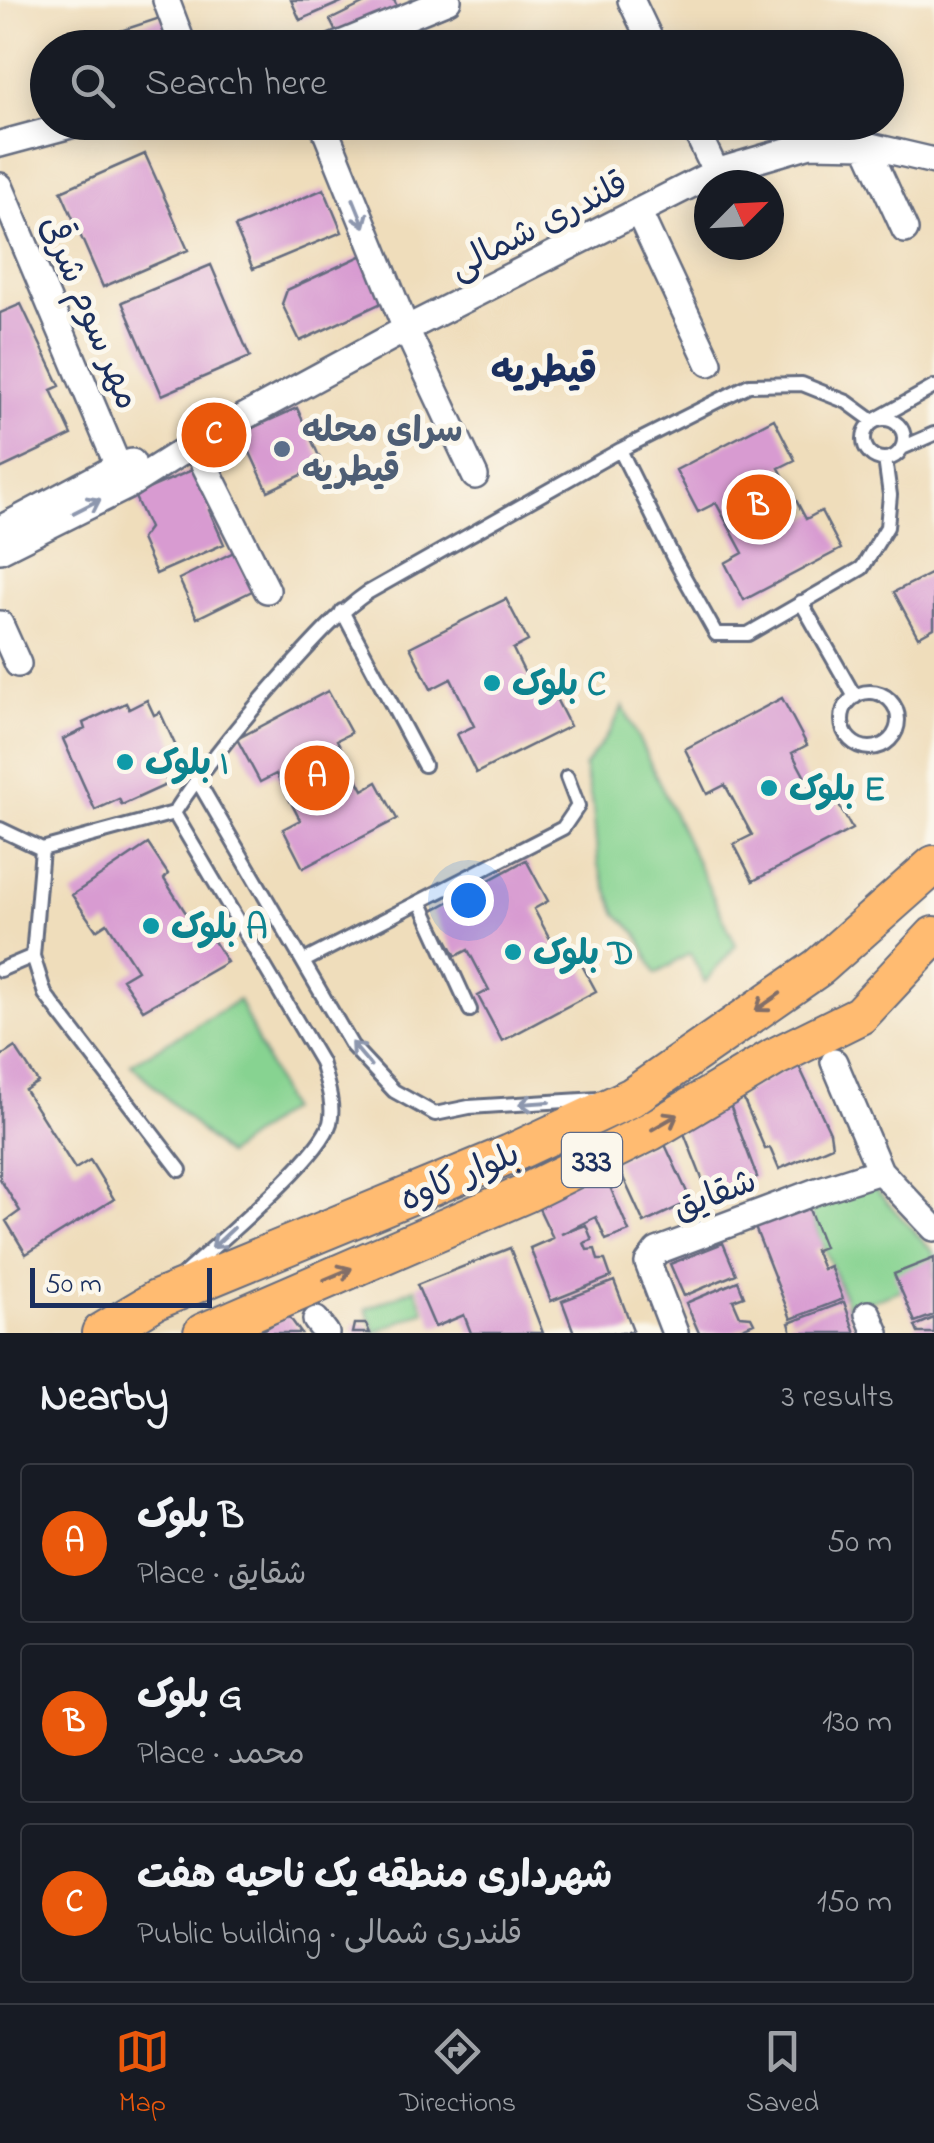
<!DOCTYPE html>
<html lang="en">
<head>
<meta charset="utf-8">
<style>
  :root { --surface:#171b24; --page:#242831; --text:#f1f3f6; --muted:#9ea1a6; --line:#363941; --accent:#ea580c }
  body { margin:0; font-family:"Indie Flower","Playpen Sans Arabic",sans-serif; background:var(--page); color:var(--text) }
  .compass { position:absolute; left:694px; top:170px; width:90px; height:90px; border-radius:50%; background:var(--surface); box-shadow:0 5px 25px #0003; rotate:66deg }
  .scale { position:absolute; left:30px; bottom:25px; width:182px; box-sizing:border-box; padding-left:10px; border:5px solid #1b2f5e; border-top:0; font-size:28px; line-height:35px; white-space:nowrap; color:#1b2f5e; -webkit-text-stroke:8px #fbf7ec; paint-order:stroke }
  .you { position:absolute; left:468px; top:900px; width:35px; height:35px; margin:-25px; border:8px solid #fff; border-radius:50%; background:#1a73e8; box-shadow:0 0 0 15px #1a73e833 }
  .badge { display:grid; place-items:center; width:65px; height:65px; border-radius:50%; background:var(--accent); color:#fff; font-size:32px; font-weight:700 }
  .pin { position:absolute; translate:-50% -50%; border:5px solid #fff; box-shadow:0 2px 10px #0006 }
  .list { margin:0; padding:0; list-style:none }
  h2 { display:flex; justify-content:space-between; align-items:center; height:130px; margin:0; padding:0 40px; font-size:42px }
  h2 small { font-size:32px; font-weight:400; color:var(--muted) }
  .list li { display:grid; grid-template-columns:65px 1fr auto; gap:30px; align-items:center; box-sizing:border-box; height:160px; margin:0 20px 20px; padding:0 20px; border:2px solid var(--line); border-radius:10px }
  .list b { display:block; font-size:38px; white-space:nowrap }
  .list p { margin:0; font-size:32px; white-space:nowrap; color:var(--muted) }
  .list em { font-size:32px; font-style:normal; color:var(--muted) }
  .icon { flex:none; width:55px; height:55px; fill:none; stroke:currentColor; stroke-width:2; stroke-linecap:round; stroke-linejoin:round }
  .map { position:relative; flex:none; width:934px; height:1333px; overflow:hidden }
  .search { position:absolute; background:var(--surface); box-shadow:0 5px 25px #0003; left:30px; right:30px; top:30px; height:110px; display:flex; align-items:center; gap:25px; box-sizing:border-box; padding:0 35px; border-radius:55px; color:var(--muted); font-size:38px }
  .sheet { height:670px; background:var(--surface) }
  nav { display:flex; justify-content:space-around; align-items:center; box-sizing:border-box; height:140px; border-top:2px solid var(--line); background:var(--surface); font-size:28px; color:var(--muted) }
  nav a { display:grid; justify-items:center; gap:5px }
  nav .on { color:var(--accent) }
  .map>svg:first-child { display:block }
  .green { fill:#87d391; stroke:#518178; stroke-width:2.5 }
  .building { fill:#d89bd1 }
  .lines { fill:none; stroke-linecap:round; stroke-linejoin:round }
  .lane-casing { stroke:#656c7f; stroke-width:18 }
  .street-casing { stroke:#656c7f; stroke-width:30 }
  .primary-casing { stroke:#656c7f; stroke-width:42 }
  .lane { stroke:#fff; stroke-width:12 }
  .street { stroke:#fff; stroke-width:25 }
  .primary { stroke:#ffbb71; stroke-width:38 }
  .oneway { stroke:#8d97ae }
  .oneway2 { stroke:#826e67 }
  .service-dot { fill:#5c6f8a; stroke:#fbf7ec; stroke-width:4 }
  .culture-dot { fill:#0f9aa8; stroke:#fbf7ec; stroke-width:4 }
  .labels { text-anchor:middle; stroke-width:10; stroke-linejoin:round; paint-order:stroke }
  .shield { fill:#fbf7ec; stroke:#5e6b89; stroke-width:2.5 }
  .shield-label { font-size:32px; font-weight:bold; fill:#1b2f5e }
  .street-label { font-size:35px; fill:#1b2f5e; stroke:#fbf7ec }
  .service-label { font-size:35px; font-weight:bold; fill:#4e5e75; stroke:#fbf7ec; text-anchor:start }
  .culture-label { font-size:35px; font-weight:bold; fill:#0d838f; stroke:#fbf7ec; text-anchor:start }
  .neighbourhood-label { font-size:38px; font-weight:bold; fill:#1b2f5e; stroke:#fbf7ec }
</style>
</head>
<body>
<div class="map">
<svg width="934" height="1333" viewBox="0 0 934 1333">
  <rect width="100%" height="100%" fill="#fbf7ec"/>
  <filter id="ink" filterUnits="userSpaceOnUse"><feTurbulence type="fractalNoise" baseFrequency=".01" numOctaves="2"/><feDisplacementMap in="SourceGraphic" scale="20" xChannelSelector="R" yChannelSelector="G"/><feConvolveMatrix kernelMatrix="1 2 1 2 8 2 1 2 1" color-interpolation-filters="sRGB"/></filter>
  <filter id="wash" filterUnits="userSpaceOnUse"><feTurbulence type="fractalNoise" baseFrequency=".0048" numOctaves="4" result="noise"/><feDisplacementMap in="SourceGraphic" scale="40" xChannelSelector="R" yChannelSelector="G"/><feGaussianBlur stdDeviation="2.25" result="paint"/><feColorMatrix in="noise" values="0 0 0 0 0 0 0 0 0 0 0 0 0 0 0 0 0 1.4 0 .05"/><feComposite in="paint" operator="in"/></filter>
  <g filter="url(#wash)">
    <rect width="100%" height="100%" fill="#efddbb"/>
    <path class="green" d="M623 706 736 945 705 982 690 953 656 974 637 933 617 914 598 865 593 808 584 767 610 732Z
      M239 1000 288 1109 226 1155 131 1064Z
      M862 1185 876 1190 934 1253V1278L849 1309 808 1207Z
      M415 1288 425 1311 375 1332 366 1309Z"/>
    <g id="blocks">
      <path class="building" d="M291 0H346L300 20Z
        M371 0H394L417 48H344L330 20Z
        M166 16 174 48H126L120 31Z
        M145 154 188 250 103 287 61 191Z
        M324 189 342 232 253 269 235 227Z
        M365 254 386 301 300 341 282 304 287 290Z
        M211 265 250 357 162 395 122 302Z
        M21 304 60 386 51 390 72 435 0 469V313Z
        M297 408 323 465 268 491 241 433Z
        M774 419 795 460 779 468 806 519 821 511 841 549 744 600 725 563 743 553 716 503 698 512 676 470Z
        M199 467 215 504 209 510 224 544 156 574 141 539 149 528 134 495Z
        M236 551 254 590 197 618 179 579Z
        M934 572V628L918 637 894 592Z
        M506 599 528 641 513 649 535 694 550 687 570 726 476 773 457 734 474 726 451 679 431 689 410 647Z
        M328 691 351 733 337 740 363 790 377 782 397 819 303 868 283 829 300 820 276 774 260 782 237 739Z
        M782 698 807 745 792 753 817 800 832 792 852 829 753 881 734 844 752 835 725 785 707 794 685 749Z
        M147 700 154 715 160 712 178 751 173 753 181 770 165 777 168 784 122 805 119 799 95 810 63 739 85 729 83 723 126 703 129 709Z
        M148 844 168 874 164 879 199 933 206 928 227 962 143 1010 122 979 137 970 107 923 96 930 72 895Z
        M526 860 548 901 534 909 558 954 572 947 596 991 502 1041 478 996 489 990 468 950 456 956 432 911Z
        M15 1047 38 1082 25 1090 75 1169 90 1160 114 1199 26 1254 6 1221 20 1211 0 1179V1057Z
        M797 1062 830 1132 832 1146 779 1169 770 1148 765 1149 743 1098 746 1092Z
        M727 1097 757 1177 708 1194 680 1123Z
        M662 1138 691 1201 644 1223 615 1160Z
        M602 1168 629 1231 606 1240 596 1217 561 1234 586 1225 592 1240 584 1243 587 1250 595 1249 598 1260H605L611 1277 551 1301 530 1248 553 1238 534 1198Z
        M807 1204 824 1247 815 1250 823 1269 830 1266 843 1299 791 1319 754 1225Z
        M723 1243 736 1274 684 1296 670 1264Z
        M510 1248 543 1333H471L464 1315 435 1327 417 1285Z
        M934 1258V1315L915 1322 894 1274Z
        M614 1281 633 1330 626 1333H574L562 1301Z
        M738 1281 744 1296 733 1300 740 1316 751 1317 754 1323 731 1333H699L686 1303Z
        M844 1302 855 1333H792L789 1323Z
        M288 1315 301 1333H259Z
        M934 1318V1333H918L915 1326Z
        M354 1324H366L370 1333H352Z"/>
    </g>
  </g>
  <g filter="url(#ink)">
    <use href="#blocks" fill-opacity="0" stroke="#656c7f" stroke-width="2.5"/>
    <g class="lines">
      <defs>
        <path id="lane" d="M864 439a20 20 0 1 1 40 0a20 20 0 1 1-40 0Z
          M902 448 934 434
          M620 450 673 557 716 634H748L862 568 887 527 890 495 885 459
          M801 602 855 697
          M342 611 424 765
          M842 720a28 28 0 1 1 56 0a28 28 0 1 1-56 0Z
          M196 778 352 1046 394 1091 435 1114 469 1107 598 1099
          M174 813 321 1062C326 1080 335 1105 330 1123 319 1159 216 1244 184 1274
          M0 829 42 849
          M42 849 174 813C208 761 248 714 289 668 314 641 337 614 367 593L620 450 749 385 802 384 847 402 873 421 934 387
          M42 849 33 956 45 994 180 1170
          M421 903 470 1010
          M304 961 563 828 578 806 567 777
          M0 970 33 956"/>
        <path id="street" d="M166 0 184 48
          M631 0 654 48
          M331 48 448 0
          M322 122 406 329 475 476
          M692 122 716 172
          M0 144 82 122
          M866 145 905 230
          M0 186 118 466
          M639 213 709 363
          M194 444 267 590
          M0 529 118 466 132 462
          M0 550 126 487 194 444 406 329 716 172 810 144 866 145 934 161
          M0 624 18 664
          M834 1062 880 1171 934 1228
          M868 1314 876 1333
          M316 1320 326 1333
          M675 1333 648 1263 657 1251 817 1191 880 1171"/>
        <path id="primary" d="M101 1333 156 1300 510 1154 632 1097 819 967 934 865
          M203 1333 526 1193 651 1131 775 1057 860 1015 934 936"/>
      </defs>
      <use href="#lane" class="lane-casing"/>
      <use href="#street" class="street-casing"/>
      <use href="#primary" class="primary-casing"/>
      <use href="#lane" class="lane"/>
      <use href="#street" class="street"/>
      <use href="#primary" class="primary"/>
    </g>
    <defs><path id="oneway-shaft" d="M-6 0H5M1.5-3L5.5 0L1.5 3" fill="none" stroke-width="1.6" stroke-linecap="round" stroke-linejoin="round" transform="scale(2.5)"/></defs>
    <g class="oneway">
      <use href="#oneway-shaft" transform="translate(359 213) rotate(68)"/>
      <use href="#oneway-shaft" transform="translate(87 506) rotate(-27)"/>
      <use href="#oneway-shaft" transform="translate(361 1054) rotate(-130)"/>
      <use href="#oneway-shaft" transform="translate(534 1103) rotate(176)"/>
      <use href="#oneway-shaft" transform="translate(223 1238) rotate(137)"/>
    </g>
    <g class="oneway2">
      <use href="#oneway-shaft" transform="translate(768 1002) rotate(145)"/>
      <use href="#oneway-shaft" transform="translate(665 1122) rotate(-30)"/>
      <use href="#oneway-shaft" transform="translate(338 1274) rotate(-23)"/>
    </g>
  </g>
  <circle class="service-dot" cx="282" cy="449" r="10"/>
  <g class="culture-dot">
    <circle cx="492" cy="683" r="10"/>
    <circle cx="125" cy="762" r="10"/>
    <circle cx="769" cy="788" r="10"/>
    <circle cx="151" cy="926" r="10"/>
    <circle cx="513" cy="952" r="10"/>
  </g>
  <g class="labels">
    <rect class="shield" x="562" y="1133" width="60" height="54" rx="8"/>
    <g class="shield-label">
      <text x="592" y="1171">333</text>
    </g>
    <g class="street-label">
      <text transform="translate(538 224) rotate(-27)" y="12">قلندری شمالی</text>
      <text transform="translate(91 312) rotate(67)" y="12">مهر سوم شرقی</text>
      <text transform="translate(459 1175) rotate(-23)" y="12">بلوار کاوه</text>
      <text transform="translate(714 1193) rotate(-21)" y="12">شقایق</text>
    </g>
    <g class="service-label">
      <text x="302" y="441">سرای محله<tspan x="302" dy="40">قیطریه</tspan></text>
    </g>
    <g class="culture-label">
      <text x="512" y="695">بلوک C</text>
      <text x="145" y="774">بلوک I</text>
      <text x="789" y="800">بلوک E</text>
      <text x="171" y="938">بلوک A</text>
      <text x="533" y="964">بلوک D</text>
    </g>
    <g class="neighbourhood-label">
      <text x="544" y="382">قیطریه</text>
    </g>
  </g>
</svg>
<svg class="compass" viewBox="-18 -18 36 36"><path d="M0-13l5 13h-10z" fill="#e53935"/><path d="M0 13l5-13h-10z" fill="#9ea1a6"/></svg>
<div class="scale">50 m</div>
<div class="you"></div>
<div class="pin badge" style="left:317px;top:778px">A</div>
<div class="pin badge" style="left:759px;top:507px">B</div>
<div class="pin badge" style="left:214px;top:435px">C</div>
<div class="search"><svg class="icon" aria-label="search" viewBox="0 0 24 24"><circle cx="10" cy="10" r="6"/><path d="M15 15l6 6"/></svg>Search here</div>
</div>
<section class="sheet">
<h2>Nearby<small>3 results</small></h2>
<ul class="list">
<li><span class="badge">A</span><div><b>بلوک B</b><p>Place · شقایق</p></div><em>50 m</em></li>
<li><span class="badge">B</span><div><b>بلوک G</b><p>Place · محمد</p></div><em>130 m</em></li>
<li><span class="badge">C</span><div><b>شهرداری منطقه یک ناحیه هفت</b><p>Public building · قلندری شمالی</p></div><em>150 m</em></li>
</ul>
</section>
<nav>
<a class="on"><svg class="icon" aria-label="map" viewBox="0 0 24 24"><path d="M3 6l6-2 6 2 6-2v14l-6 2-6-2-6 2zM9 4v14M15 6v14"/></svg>Map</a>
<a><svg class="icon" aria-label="directions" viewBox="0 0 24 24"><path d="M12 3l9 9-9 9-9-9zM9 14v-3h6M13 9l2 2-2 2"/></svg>Directions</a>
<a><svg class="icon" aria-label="saved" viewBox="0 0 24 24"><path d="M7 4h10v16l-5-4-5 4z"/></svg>Saved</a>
</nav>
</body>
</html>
